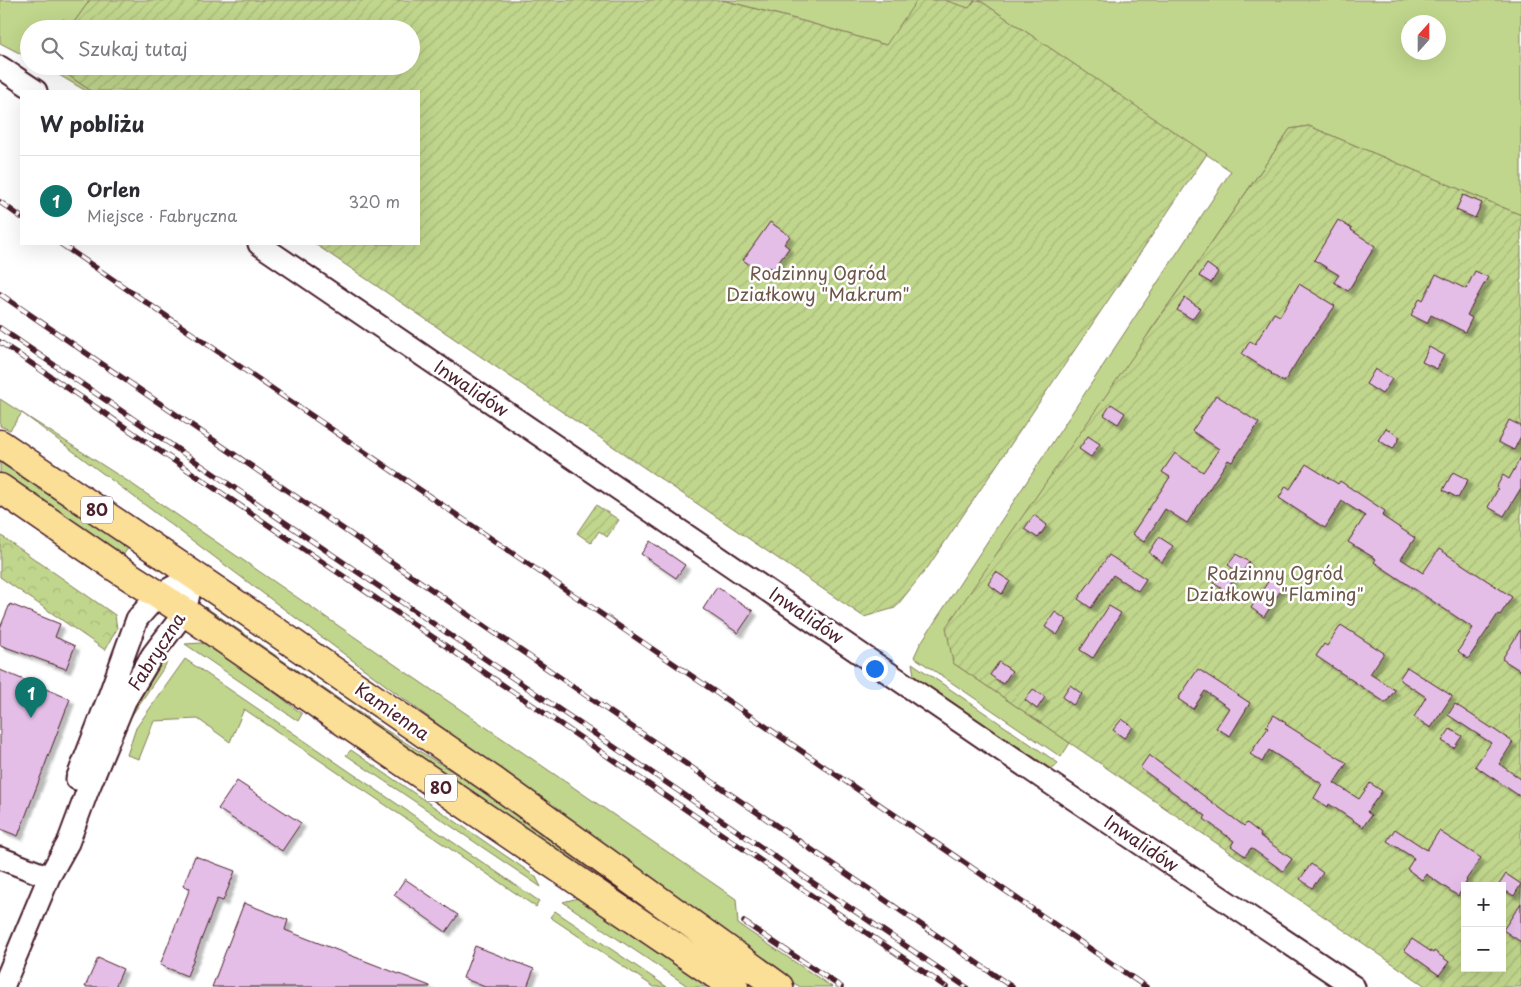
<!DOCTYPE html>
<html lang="pl">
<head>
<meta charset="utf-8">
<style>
  :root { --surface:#fff; --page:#f2f2f3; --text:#2b2b33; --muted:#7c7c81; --line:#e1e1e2; --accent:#0f766e }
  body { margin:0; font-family:"Playpen Sans",sans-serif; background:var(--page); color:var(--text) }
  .controls { position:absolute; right:15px; bottom:15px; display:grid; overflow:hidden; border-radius:0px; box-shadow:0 5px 20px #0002 }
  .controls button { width:45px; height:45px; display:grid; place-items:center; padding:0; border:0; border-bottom:1px solid var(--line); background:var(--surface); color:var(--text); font:25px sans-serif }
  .compass { position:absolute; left:1401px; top:15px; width:45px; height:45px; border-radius:50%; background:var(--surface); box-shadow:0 5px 20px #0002; rotate:21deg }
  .you { position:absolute; left:874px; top:668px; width:18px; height:18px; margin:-12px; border:4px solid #fff; border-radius:50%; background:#1a73e8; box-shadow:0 0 0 8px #1a73e833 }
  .badge { display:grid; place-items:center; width:32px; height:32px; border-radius:50%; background:var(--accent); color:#fff; font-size:16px; font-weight:700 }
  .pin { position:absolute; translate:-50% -41px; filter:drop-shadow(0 1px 2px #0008) }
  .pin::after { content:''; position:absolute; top:26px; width:18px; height:15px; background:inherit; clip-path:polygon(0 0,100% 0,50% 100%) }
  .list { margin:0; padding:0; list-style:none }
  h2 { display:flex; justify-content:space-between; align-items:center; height:65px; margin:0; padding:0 20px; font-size:21px }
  h2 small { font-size:16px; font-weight:400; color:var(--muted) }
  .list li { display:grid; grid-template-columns:32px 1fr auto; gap:15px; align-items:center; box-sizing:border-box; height:90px; padding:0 20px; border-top:1px solid var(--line) }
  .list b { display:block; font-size:19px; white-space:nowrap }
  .list p { margin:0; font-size:16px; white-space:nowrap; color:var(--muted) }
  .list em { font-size:16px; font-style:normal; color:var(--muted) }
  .icon { flex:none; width:28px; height:28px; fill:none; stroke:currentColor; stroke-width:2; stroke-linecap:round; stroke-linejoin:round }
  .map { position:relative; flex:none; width:1521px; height:987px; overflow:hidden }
  .search { position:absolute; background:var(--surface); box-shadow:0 5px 20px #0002; left:20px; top:20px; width:400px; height:55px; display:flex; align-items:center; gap:12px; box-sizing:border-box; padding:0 18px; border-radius:28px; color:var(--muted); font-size:19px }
  .panel { position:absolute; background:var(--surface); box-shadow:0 5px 20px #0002; left:20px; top:90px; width:400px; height:155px; border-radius:0px }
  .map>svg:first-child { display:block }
  .grass { fill:#c0d68c; stroke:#857a5c; fill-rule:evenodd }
  .forest { fill:url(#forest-crowns); stroke:#857a5c }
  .garden { fill:url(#garden-furrows); stroke:#857a5c; fill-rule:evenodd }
  .building { fill:#e4bee7; stroke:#4a1f2b; filter:url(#shadow) }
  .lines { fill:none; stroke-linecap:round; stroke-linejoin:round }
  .minor-casing { stroke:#4a1f2b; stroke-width:25 }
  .major-casing { stroke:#4a1f2b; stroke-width:31 }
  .minor { stroke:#fff; stroke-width:21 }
  .major { stroke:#fbdf96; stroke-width:28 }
  .rail-casing { stroke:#4a1f2b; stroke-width:5.5 }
  .rail { stroke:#fff; stroke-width:4; stroke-dasharray:11; stroke-linecap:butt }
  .labels { text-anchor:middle; stroke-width:5; stroke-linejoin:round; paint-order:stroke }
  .shield { fill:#fff; stroke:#80626b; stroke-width:1 }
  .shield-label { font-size:16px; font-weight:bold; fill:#4a1f2b }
  .park-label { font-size:18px; fill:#6d5648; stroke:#fff }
  .street-label { font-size:18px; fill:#4a1f2b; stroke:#fff }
</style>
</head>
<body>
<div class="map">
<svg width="1521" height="987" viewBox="0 0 1521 987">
  <defs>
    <pattern id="forest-crowns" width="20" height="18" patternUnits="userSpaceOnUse" patternTransform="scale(1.25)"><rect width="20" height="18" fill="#c0d68c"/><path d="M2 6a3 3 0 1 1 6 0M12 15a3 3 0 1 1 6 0" fill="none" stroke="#a6b779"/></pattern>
    <pattern id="garden-furrows" width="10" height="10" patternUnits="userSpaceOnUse" patternTransform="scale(1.25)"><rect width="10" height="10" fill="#c0d68c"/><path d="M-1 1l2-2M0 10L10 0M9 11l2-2" fill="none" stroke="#a6b779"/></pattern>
    <filter id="shadow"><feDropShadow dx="4.5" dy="4.5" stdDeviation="1" flood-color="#0004"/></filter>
  </defs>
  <rect width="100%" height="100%" fill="#fff"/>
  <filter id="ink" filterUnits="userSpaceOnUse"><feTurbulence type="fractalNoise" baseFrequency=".02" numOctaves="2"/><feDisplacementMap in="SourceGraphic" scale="10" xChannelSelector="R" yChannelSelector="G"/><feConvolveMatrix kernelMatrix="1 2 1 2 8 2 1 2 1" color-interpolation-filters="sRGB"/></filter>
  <g filter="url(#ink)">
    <path class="grass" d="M0 0H90L72 25 63 19 57 29H29V58L0 43Z
      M722 0H975L934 59 810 23Z
      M979 0H1521V215L1309 126 1290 129 1150 331 953 663 1070 743 1061 757 914 657 920 644 1231 171ZM1408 22H1438V52H1408Z
      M44 66H55L91 91H86Z
      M0 399 132 484 736 899 738 924 832 987H800L654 886 22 413 10 430 0 426Z
      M0 455 131 544 121 558 0 475Z
      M196 606 207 608C298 670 387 736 484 789L763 987H751L194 609Z
      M201 643 215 647 224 652 302 714 298 721 185 644Z
      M165 655 168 659 165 666 130 718 140 691Z
      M185 659 539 901 536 907 244 709 230 742 198 719 154 721 139 759 127 755 136 728Z
      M912 663 1058 763 1054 768 1048 769 923 685 914 675Z
      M351 750 522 867 536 877 541 887 346 755Z
      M578 898 591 902 690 970 709 987H689L563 902Z
      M555 911 667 987H654L550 917Z"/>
    <path class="forest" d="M0 535 115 615 117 629 105 650 0 577Z"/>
    <path class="garden" d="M90 0H722L810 23 886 45 917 0H944L969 8 975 0H979L1207 154 928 567 895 608 864 617 315 244H419V91H91L55 66H411V29H57L63 19 72 25Z
      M1309 126 1521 215V987H1427L953 663 946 627 1290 129ZM1465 886H1502V968H1465Z
      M596 505 619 520 607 537 599 531 591 543 577 533Z"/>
    <path class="building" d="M1463 195 1482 203 1475 218 1456 210Z
      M1338 220 1352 229 1351 230 1375 246 1348 291 1334 282 1339 275 1314 260Z
      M770 222 790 236 784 244 789 248 773 270 769 267 764 275 743 260Z
      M1207 264 1218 272 1211 283 1199 276Z
      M1475 271 1488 277 1467 315 1472 318 1465 332 1431 315 1427 323 1411 315 1420 298 1423 300 1436 274 1466 289Z
      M1299 284 1335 306 1304 350 1284 382 1271 374 1272 373 1242 354 1250 341 1255 344 1274 313 1280 316Z
      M1185 298 1200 308 1192 319 1177 310Z
      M1429 347 1444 355 1437 369 1422 362Z
      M1375 369 1392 379 1382 394 1366 384Z
      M1216 395 1259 423 1232 462 1228 460 1187 523 1165 509 1144 542 1132 534 1170 477 1162 472 1175 453 1203 472 1219 449 1192 431Z
      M1111 404 1125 413 1118 424 1104 415Z
      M1509 420 1521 426V436L1514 450 1498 442Z
      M1386 428 1400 437 1393 449 1378 440Z
      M1088 436 1100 444 1091 457 1079 449Z
      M1521 457V488L1504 516 1488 507 1498 489 1496 488 1503 475 1509 479Z
      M1306 464 1338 484 1340 481 1385 511 1382 516 1415 538 1401 559 1423 573 1439 549 1512 597 1500 615 1498 614 1468 659 1458 651 1473 628 1374 562 1376 559 1348 542 1365 516 1342 501 1325 528 1279 498 1286 486 1290 489Z
      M1453 472 1468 480 1458 498 1443 490Z
      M1034 515 1047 525 1038 538 1024 529Z
      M1159 537 1173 546 1162 562 1149 553Z
      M650 541 685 565 676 578 641 554Z
      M1236 554 1249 562 1241 574 1228 565Z
      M1109 555 1146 579 1138 591 1113 575 1091 608 1078 599Z
      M1220 571 1234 579 1226 591 1213 583Z
      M996 572 1010 581 1002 594 988 584Z
      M1271 577 1284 585 1264 617 1251 608Z
      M717 587 753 611 738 633 703 609Z
      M10 604 60 624 55 637 75 646 66 669 0 645V628Z
      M1109 606 1121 613 1093 658 1080 650Z
      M1055 612 1067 620 1057 635 1045 627Z
      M1341 625 1384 653 1370 674 1395 690 1386 703 1316 656 1324 644 1327 646Z
      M1521 629V671L1502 659Z
      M999 662 1012 671 1003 684 990 675Z
      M1407 667 1452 696 1431 728 1414 717 1426 697 1399 679Z
      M1198 669 1250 703 1230 736 1216 728 1229 708 1205 691 1193 709 1178 699Z
      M0 670 70 699 18 836 0 829Z
      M1070 685 1082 694 1073 705 1062 697Z
      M1033 689 1045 697 1037 709 1025 700Z
      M1455 704 1513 742 1499 764 1521 779V797L1475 766 1491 743 1448 715Z
      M1274 715 1286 723 1285 724 1347 763 1334 783 1359 799 1370 783 1382 791 1367 812 1371 815 1363 827 1329 804 1328 807 1314 798 1322 784 1269 750 1262 762 1250 754 1268 728 1266 727Z
      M1122 719 1133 727 1124 738 1113 730Z
      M1450 729 1462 736 1454 748 1442 741Z
      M1149 755 1244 826 1247 823 1261 834 1260 836 1292 859 1283 871 1251 848 1245 856 1231 846 1234 841 1204 819 1206 816 1140 768Z
      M237 781 301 823 282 851 218 809Z
      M1395 829 1427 850 1439 831 1481 858 1466 880 1467 881 1458 896 1426 874 1422 880 1407 869 1414 858 1387 841Z
      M195 856 235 871 223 901 217 899 187 976 160 965 190 888 183 886Z
      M1311 864 1323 873 1312 888 1300 879Z
      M1506 874 1521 884 1514 896 1502 889V886H1498Z
      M405 879 458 915 446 932 394 895Z
      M244 903 288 920 285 930 430 986V987H212Z
      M1521 903V942L1503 930Z
      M1412 939 1433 953 1434 951 1449 962 1439 975 1404 950Z
      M475 946 534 969 527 987H485L463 978Z
      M98 958 123 969 115 987H85Z"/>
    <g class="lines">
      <defs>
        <path id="minor" d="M0 67 36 91
          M259 244 1050 783 1354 987
          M77 779 108 699 137 619 158 595 193 576
          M0 858 49 877
          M3 987 49 877 68 843 87 792 125 701 153 654 185 612 193 576"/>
        <path id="major" d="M0 444 223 595 495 782 779 987
          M0 488 118 569 185 612 334 715 734 987"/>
      </defs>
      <use href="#minor" class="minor-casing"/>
      <use href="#major" class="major-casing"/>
      <use href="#minor" class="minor"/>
      <use href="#major" class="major"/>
      <defs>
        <path id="rail" d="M0 202 21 217
          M61 244 1146 987
          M0 294 1012 987
          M0 328 966 987
          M0 342 946 987
          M744 922 841 987"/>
      </defs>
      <use href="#rail" class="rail-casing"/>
      <use href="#rail" class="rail"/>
    </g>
  </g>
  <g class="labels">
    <g class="shield">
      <rect x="81" y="496.5" width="32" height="27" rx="4"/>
      <rect x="425" y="774.5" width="32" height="27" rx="4"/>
    </g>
    <g class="shield-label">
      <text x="97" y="516">80</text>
      <text x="441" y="794">80</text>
    </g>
    <g class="park-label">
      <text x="818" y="280">Rodzinny Ogród<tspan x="818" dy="21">Działkowy "Makrum"</tspan></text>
      <text x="1275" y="580">Rodzinny Ogród<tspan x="1275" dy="21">Działkowy "Flaming"</tspan></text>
    </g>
    <g class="street-label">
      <text transform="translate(471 389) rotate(34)" y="6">Inwalidów</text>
      <text transform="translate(806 616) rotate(34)" y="6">Inwalidów</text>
      <text transform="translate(157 652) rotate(-57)" y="6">Fabryczna</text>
      <text transform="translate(392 712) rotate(35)" y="6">Kamienna</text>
      <text transform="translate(1141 844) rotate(34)" y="6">Inwalidów</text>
    </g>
  </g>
</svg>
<div class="controls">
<button>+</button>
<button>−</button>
</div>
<svg class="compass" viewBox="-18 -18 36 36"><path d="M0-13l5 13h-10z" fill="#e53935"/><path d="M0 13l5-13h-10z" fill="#7c7c81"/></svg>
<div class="you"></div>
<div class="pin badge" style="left:31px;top:718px">1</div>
<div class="search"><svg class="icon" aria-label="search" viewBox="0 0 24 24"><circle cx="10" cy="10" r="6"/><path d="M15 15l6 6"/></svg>Szukaj tutaj</div>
<section class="panel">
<h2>W pobliżu<small></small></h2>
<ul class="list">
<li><span class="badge">1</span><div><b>Orlen</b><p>Miejsce · Fabryczna</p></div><em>320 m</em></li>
</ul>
</section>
</div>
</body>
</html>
